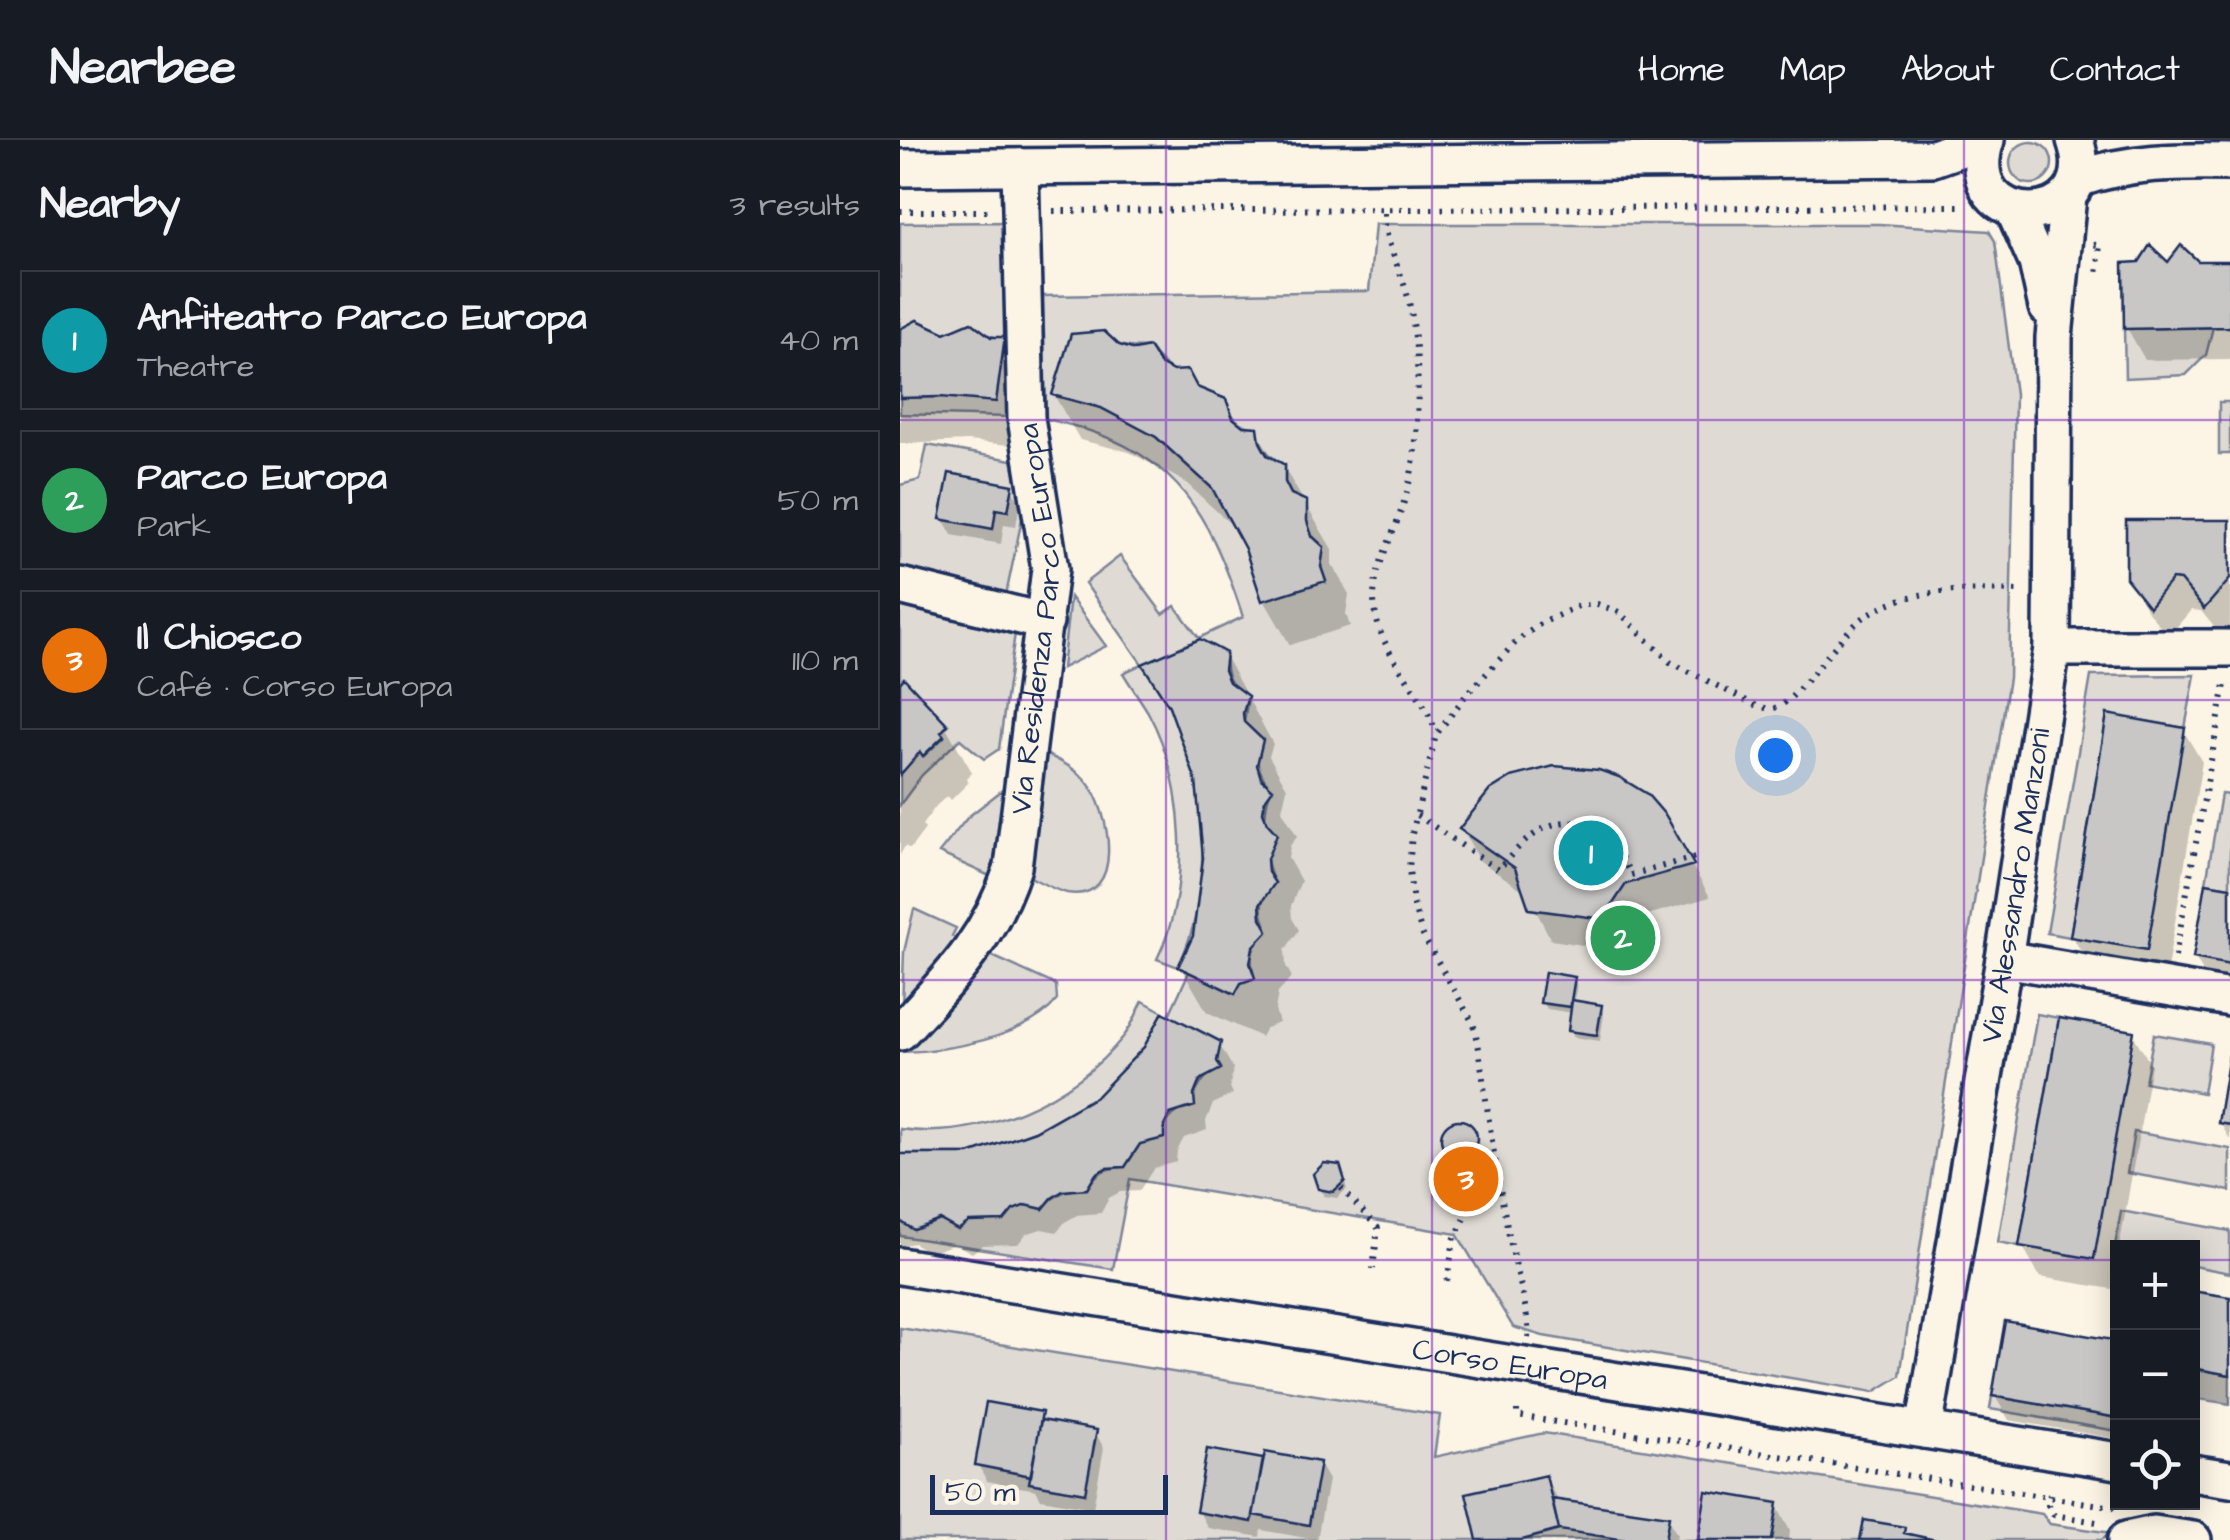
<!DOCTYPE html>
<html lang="en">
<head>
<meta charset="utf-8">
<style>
  :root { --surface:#171b24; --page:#20242c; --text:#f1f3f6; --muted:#9ea1a6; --line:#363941; --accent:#919bb2 }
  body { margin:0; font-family:"Architects Daughter",sans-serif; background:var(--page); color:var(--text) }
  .controls { position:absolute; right:30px; bottom:30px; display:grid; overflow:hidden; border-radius:0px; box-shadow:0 5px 25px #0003 }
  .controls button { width:90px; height:90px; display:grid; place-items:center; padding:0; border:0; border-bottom:2px solid var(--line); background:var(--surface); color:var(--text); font:50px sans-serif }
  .scale { position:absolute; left:30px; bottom:25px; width:238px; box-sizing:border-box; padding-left:10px; border:5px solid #1b2f5e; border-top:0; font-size:28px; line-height:35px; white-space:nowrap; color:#1b2f5e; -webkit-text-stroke:8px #fcf5e5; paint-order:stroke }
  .you { position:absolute; left:875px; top:615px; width:35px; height:35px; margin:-25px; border:8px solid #fff; border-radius:50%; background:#1a73e8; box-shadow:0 0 0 15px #1a73e833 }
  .badge { display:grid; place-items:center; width:65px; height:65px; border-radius:50%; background:var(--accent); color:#fff; font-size:32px; font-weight:700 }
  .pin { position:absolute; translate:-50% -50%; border:5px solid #fff; box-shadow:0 2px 10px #0006 }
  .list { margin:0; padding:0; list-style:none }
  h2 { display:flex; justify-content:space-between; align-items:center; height:130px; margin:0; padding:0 40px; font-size:42px }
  h2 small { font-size:32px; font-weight:400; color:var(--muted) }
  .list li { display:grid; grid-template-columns:65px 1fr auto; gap:30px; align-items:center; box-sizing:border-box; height:140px; margin:0 20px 20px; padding:0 20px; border:2px solid var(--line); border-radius:0px }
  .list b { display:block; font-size:38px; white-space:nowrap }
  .list p { margin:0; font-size:32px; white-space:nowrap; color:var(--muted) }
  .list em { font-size:32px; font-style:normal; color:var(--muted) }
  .icon { flex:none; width:55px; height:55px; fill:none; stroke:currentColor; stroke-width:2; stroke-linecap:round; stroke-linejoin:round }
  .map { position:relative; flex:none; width:1330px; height:1400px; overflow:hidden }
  header { display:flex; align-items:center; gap:60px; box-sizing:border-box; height:140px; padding:0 50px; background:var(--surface); border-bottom:2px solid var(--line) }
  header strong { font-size:48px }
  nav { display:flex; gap:55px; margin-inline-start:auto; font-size:35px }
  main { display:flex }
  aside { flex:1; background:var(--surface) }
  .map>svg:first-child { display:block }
  .green { fill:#dfdbd4; stroke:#7d8599; stroke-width:2.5; fill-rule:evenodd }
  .shadow { fill:#0003 }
  .building { fill:#c8c7c6; stroke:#1b2f5e; stroke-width:2.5 }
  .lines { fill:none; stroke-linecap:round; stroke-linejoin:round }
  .minor-casing { stroke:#1b2f5e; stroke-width:42 }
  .path { stroke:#1b2f5e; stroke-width:6; stroke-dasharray:2.5 8; stroke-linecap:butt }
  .minor { stroke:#fcf5e5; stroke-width:35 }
  .grid { fill:none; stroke:#7b2cbf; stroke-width:2.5; stroke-opacity:0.55 }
  .labels { text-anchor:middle; stroke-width:8; stroke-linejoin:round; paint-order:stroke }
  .street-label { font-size:30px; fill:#1b2f5e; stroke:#fcf5e5 }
</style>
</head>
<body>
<header>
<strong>Nearbee</strong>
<nav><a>Home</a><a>Map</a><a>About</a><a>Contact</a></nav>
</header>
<main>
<aside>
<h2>Nearby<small>3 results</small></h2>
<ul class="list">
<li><span class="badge" style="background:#0f9aa8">1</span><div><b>Anfiteatro Parco Europa</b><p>Theatre</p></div><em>40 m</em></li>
<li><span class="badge" style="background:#2e9e5b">2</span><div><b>Parco Europa</b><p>Park</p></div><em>50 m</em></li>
<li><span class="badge" style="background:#e8710a">3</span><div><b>Il Chiosco</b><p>Café · Corso Europa</p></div><em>110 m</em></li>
</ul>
</aside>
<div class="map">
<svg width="1330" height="1400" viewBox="0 0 1330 1400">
  <rect width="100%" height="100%" fill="#fcf5e5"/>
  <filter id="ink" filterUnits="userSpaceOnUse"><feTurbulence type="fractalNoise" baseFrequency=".01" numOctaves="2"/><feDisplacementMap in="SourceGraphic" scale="20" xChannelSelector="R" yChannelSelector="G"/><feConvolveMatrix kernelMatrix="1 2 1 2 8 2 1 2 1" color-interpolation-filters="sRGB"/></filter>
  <g filter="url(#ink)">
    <path class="green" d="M1110 23a21 21 0 1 1 42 0a21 21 0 1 1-42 0Z
      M108 82V277L0 274V258L40 257 98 198 62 188 45 193 17 180 0 189V83Z
      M475 84H979L1089 91 1095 101 1115 254 1109 538 1000 1236 974 1252 643 1196 613 1187 557 1094 230 1039 213 1129 0 1096V1081L14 1089 40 1080 52 1085 126 1065 143 1069C155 1053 168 1048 187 1049 197 1031 204 1028 225 1027L240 1004 263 998C265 974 272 979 286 965 302 949 297 938 321 928L317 921 320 901 269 875 289 832 335 853 341 843 354 838C349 817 351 804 368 790 358 771 359 759 375 743 363 725 361 667 372 649 352 630 359 604 344 582L348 557C328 546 324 534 326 513L299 499 243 525C251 538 261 550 268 564 308 640 315 750 278 827L257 819C292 747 286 643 248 572 240 559 231 546 223 533L242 524 185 443 220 416 263 474 275 466 299 498 343 477C306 362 270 306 146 279L143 156 469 151ZM171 194C198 194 222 212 249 207 265 232 297 251 326 259 332 278 336 285 357 288 360 308 367 315 385 325V342L412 396 424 407 421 427 425 441 312 348 256 297 201 268 152 255Z
      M1313 187 1306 215 1286 235 1225 238 1224 189Z
      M1319 262H1330V314H1319Z
      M27 305 112 320 124 369 106 455 0 429V345L20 340Z
      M170 457 206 506 162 528Z
      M0 464 115 493 99 609 84 619 60 599 22 635 0 665V635L20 612 24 616 44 597 41 592 48 585 5 539 0 543Z
      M1295 535 1285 588 1207 575 1170 797 1147 793 1191 536Z
      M142 612C158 620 176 628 187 642 210 669 227 763 167 753 153 750 137 740 124 734Z
      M110 644 98 723 92 737 39 713 68 677Z
      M1321 654 1330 655V747L1306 743Z
      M14 769 56 788 52 796 63 801 2 868 4 812Z
      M90 815 156 845 157 860C127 898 46 911 1 912Z
      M243 861 263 872 244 907 197 956 135 991 69 1014H0V989C81 1001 173 959 224 896 232 886 237 872 243 861Z
      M1137 874 1159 878 1119 1106 1098 1102Z
      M1254 894 1311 904 1303 953 1245 942Z
      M1234 992 1330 1009V1051L1227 1033Z
      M1221 1071 1330 1091V1133L1293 1126 1292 1108H1218L1217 1113 1214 1112Z
      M0 1188 540 1275 534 1317 644 1293 1142 1374 1150 1384 1212 1393 1201 1400H0Z
      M1292 1228 1330 1235V1264L1293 1258Z
      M1092 1256 1217 1278V1291L1090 1269Z"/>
    <path class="shadow" d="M1330 123V219L1245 220 1227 188 1268 126Z
      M0 190 103 200 130 245 121 306 67 301 0 304Z
      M217 208 325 261 339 286 356 290 375 322 383 326 432 409V425L449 454 446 474 450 486 390 505 364 460 338 391 285 342 229 312 180 300 154 255Z
      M111 347 120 363 116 386 104 384 101 404 52 395 43 379Z
      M1330 383V492L1324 499 1301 471 1291 470 1268 497 1247 470 1228 437Z
      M324 514 373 604 369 616 387 648 382 670 397 696 390 706 388 718 401 741 391 766 392 778 399 790 385 810 386 826 392 837 378 853 375 870 379 883 366 888 361 897 307 872 281 827 295 796Z
      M0 546 46 587 72 632 66 638 68 643 51 660 47 656 36 666 22 685 25 689 10 709 5 706 0 715Z
      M1283 590 1302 622 1265 841 1191 828 1172 796Z
      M654 628H678L718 639 764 677 810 757 744 776 721 811 651 800 627 753 580 721 562 689Z
      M1330 750V853L1314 850 1295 818Z
      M673 839 677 846 674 863 700 867 704 874 700 901 674 897 670 890 673 873 647 869 643 862Z
      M1232 893 1251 925 1212 1149 1140 1137 1122 1105Z
      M319 904 333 928 330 947 333 954 313 964 306 981 307 990 284 998 277 1011 276 1022 254 1028 239 1051 220 1052 209 1058 201 1073 177 1075 165 1082 157 1092 141 1089 126 1094 118 1104 83 1105 72 1113 55 1104 29 1113 14 1103 0 1106V1016H70L136 994Z
      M1330 924V1000L1320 982Z
      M562 982 578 998 579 1011 572 1021 585 1028 590 1036 593 1053 582 1067 566 1069 552 1059 547 1051 545 1034 556 1020 546 1008 543 995 550 984Z
      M443 1035 447 1049 437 1058 424 1056 420 1048Z
      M1292 1153 1330 1160V1263L1292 1256Z
      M1218 1203V1299L1109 1280 1095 1256Z
      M141 1275 146 1284 195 1292 204 1308 193 1368 141 1359 136 1350 87 1341 78 1325Z
      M309 1312 365 1322 419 1324 428 1340 417 1400 361 1390 360 1397 308 1388 299 1372Z
      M645 1338 659 1362 767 1378 777 1394 776 1400H579Z
      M876 1365 890 1390 889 1400H801Z"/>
    <path class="building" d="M1250 105 1268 122 1281 105 1298 121H1330V187L1224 189 1223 123 1239 122Z
      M17 180 45 193 71 182 91 197H105L96 262 40 257 0 258V189Z
      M204 191 219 205 235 210 249 207 260 224 273 231 288 230 297 247 326 259 333 278 343 286 358 287 360 302 367 315 385 325V342L391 354 407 361V381L412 396 424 407 421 427 426 441 362 461 345 409 312 348 256 297 201 268 152 255 171 194Z
      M49 333 113 345 108 371 96 369 93 389 40 379Z
      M1226 380H1330V439L1304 469 1280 440 1272 439 1249 467 1226 438Z
      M300 499 326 513 324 530 329 542 348 556 343 573 344 582 363 600 357 625 361 638 373 649 365 660 363 672 367 683 377 694 367 719 368 732 375 743 360 764 361 778 368 791 353 807 350 823 355 838 341 843 335 854 278 827 293 796 303 718 296 641 269 566 242 524Z
      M4 538 48 585 41 592 44 596 23 616 20 612 0 635V543Z
      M1207 574 1285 588 1247 810 1170 797Z
      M654 626 699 630 719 637 747 654 766 676 794 725 726 744 703 779 629 769 615 728 559 689 590 650 611 637Z
      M1306 743 1330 747V825L1293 818Z
      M645 832 675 837 670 867 640 863Z
      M672 860 702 865 697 895 668 891Z
      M263 872 321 902 317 921 321 929 300 940 294 955 295 966 270 974 264 986V998L240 1004 225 1027 206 1028 196 1034 187 1049 163 1051 152 1058 143 1069 126 1065 113 1070 104 1081 69 1082 58 1090 40 1080 14 1090 0 1081V1014H69L135 991 197 956 244 907Z
      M1159 878 1234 891 1194 1119 1119 1106Z
      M1330 909V985L1318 983Z
      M541 998a18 18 0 1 1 36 0a18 18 0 1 1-36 0Z
      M543 1039a23 23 0 1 1 46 0a23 23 0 1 1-46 0Z
      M424 1023 440 1025 445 1041 433 1052 418 1049 413 1034Z
      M1292 1151 1330 1157V1235L1292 1228Z
      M1105 1181 1218 1201V1278L1092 1256Z
      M86 1262 142 1272 131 1336 75 1325Z
      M141 1280 197 1290 185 1353 129 1343Z
      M307 1309 363 1319 352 1382 296 1372Z
      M365 1312 420 1322 409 1385 353 1375Z
      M646 1335 659 1390 622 1400H577L566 1353Z
      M806 1351 878 1363 872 1400H798Z
      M652 1359 769 1376 765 1400H726L659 1390Z
      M964 1380 1005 1387 1004 1393 1036 1400H960Z"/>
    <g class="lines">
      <defs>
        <g id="minor">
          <path d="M1086 0C1055 95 1207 94 1175 0"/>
          <path d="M0 28 1033 18 1084 0"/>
          <path d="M1178 39C1228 21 1278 21 1330 22"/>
          <path d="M1114 70 1137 122 1147 167"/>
          <path d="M0 446 145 482"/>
          <path d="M1152 508H1330"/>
          <path d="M1104 819 1330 858"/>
          <path id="s1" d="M0 892C50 838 89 800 113 727L150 429 126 278 120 27"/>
          <path id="s2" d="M0 1126 1218 1321"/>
          <path id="s3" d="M1024 1290 1104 819 1152 508 1154 197 1168 56"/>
          <path d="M1292 1333 1330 1339"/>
          <path d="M1226 1400 1254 1394 1293 1400"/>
        </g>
      </defs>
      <use href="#minor" class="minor-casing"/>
      <path class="path" d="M0 71H91
        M153 71 1066 66
        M484 73C485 103 499 125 507 154 519 199 519 253 516 299 514 327 507 356 497 382 486 411 470 438 475 470 481 517 523 549 536 593
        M1194 105 1200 104 1197 136
        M517 675 598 730C625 698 661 661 705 696 716 705 724 722 731 735L799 716
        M1275 817 1326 539
        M441 1048 478 1088 473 1129
        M547 1141 554 1100 572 1064
        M628 1198C631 1178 614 1123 610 1100 596 1035 587 968 578 902L573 883 522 794 513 764 509 729 512 694 536 595 566 555 618 500 640 484 678 466 697 464 719 472 770 522 857 566C865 568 872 570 879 566 897 559 937 499 958 482 1000 446 1069 450 1121 451
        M617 1270V1276L1220 1368
        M1150 1354 1148 1365 1154 1375 1203 1383"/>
      <use href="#minor" class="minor"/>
    </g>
  </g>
  <path class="grid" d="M266 0V1400M532 0V1400M798 0V1400M1064 0V1400M0 280H1330M0 560H1330M0 840H1330M0 1120H1218M1292 1120H1330"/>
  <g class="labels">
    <g class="street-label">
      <text dy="10" stroke="none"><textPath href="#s1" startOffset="452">Via Residenza Parco Europa</textPath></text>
      <text dy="10" stroke="none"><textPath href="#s3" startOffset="552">Via Alessandro Manzoni</textPath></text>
      <text dy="10" stroke="none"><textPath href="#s2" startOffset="618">Corso Europa</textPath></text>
    </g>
  </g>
</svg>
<div class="controls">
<button>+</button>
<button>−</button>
<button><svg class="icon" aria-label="locate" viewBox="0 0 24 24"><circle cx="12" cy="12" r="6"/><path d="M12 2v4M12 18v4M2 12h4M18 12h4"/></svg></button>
</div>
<div class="scale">50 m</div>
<div class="you"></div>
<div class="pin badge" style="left:691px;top:713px;background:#0f9aa8">1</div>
<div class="pin badge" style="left:723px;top:798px;background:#2e9e5b">2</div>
<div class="pin badge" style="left:566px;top:1039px;background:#e8710a">3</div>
</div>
</main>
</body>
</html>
